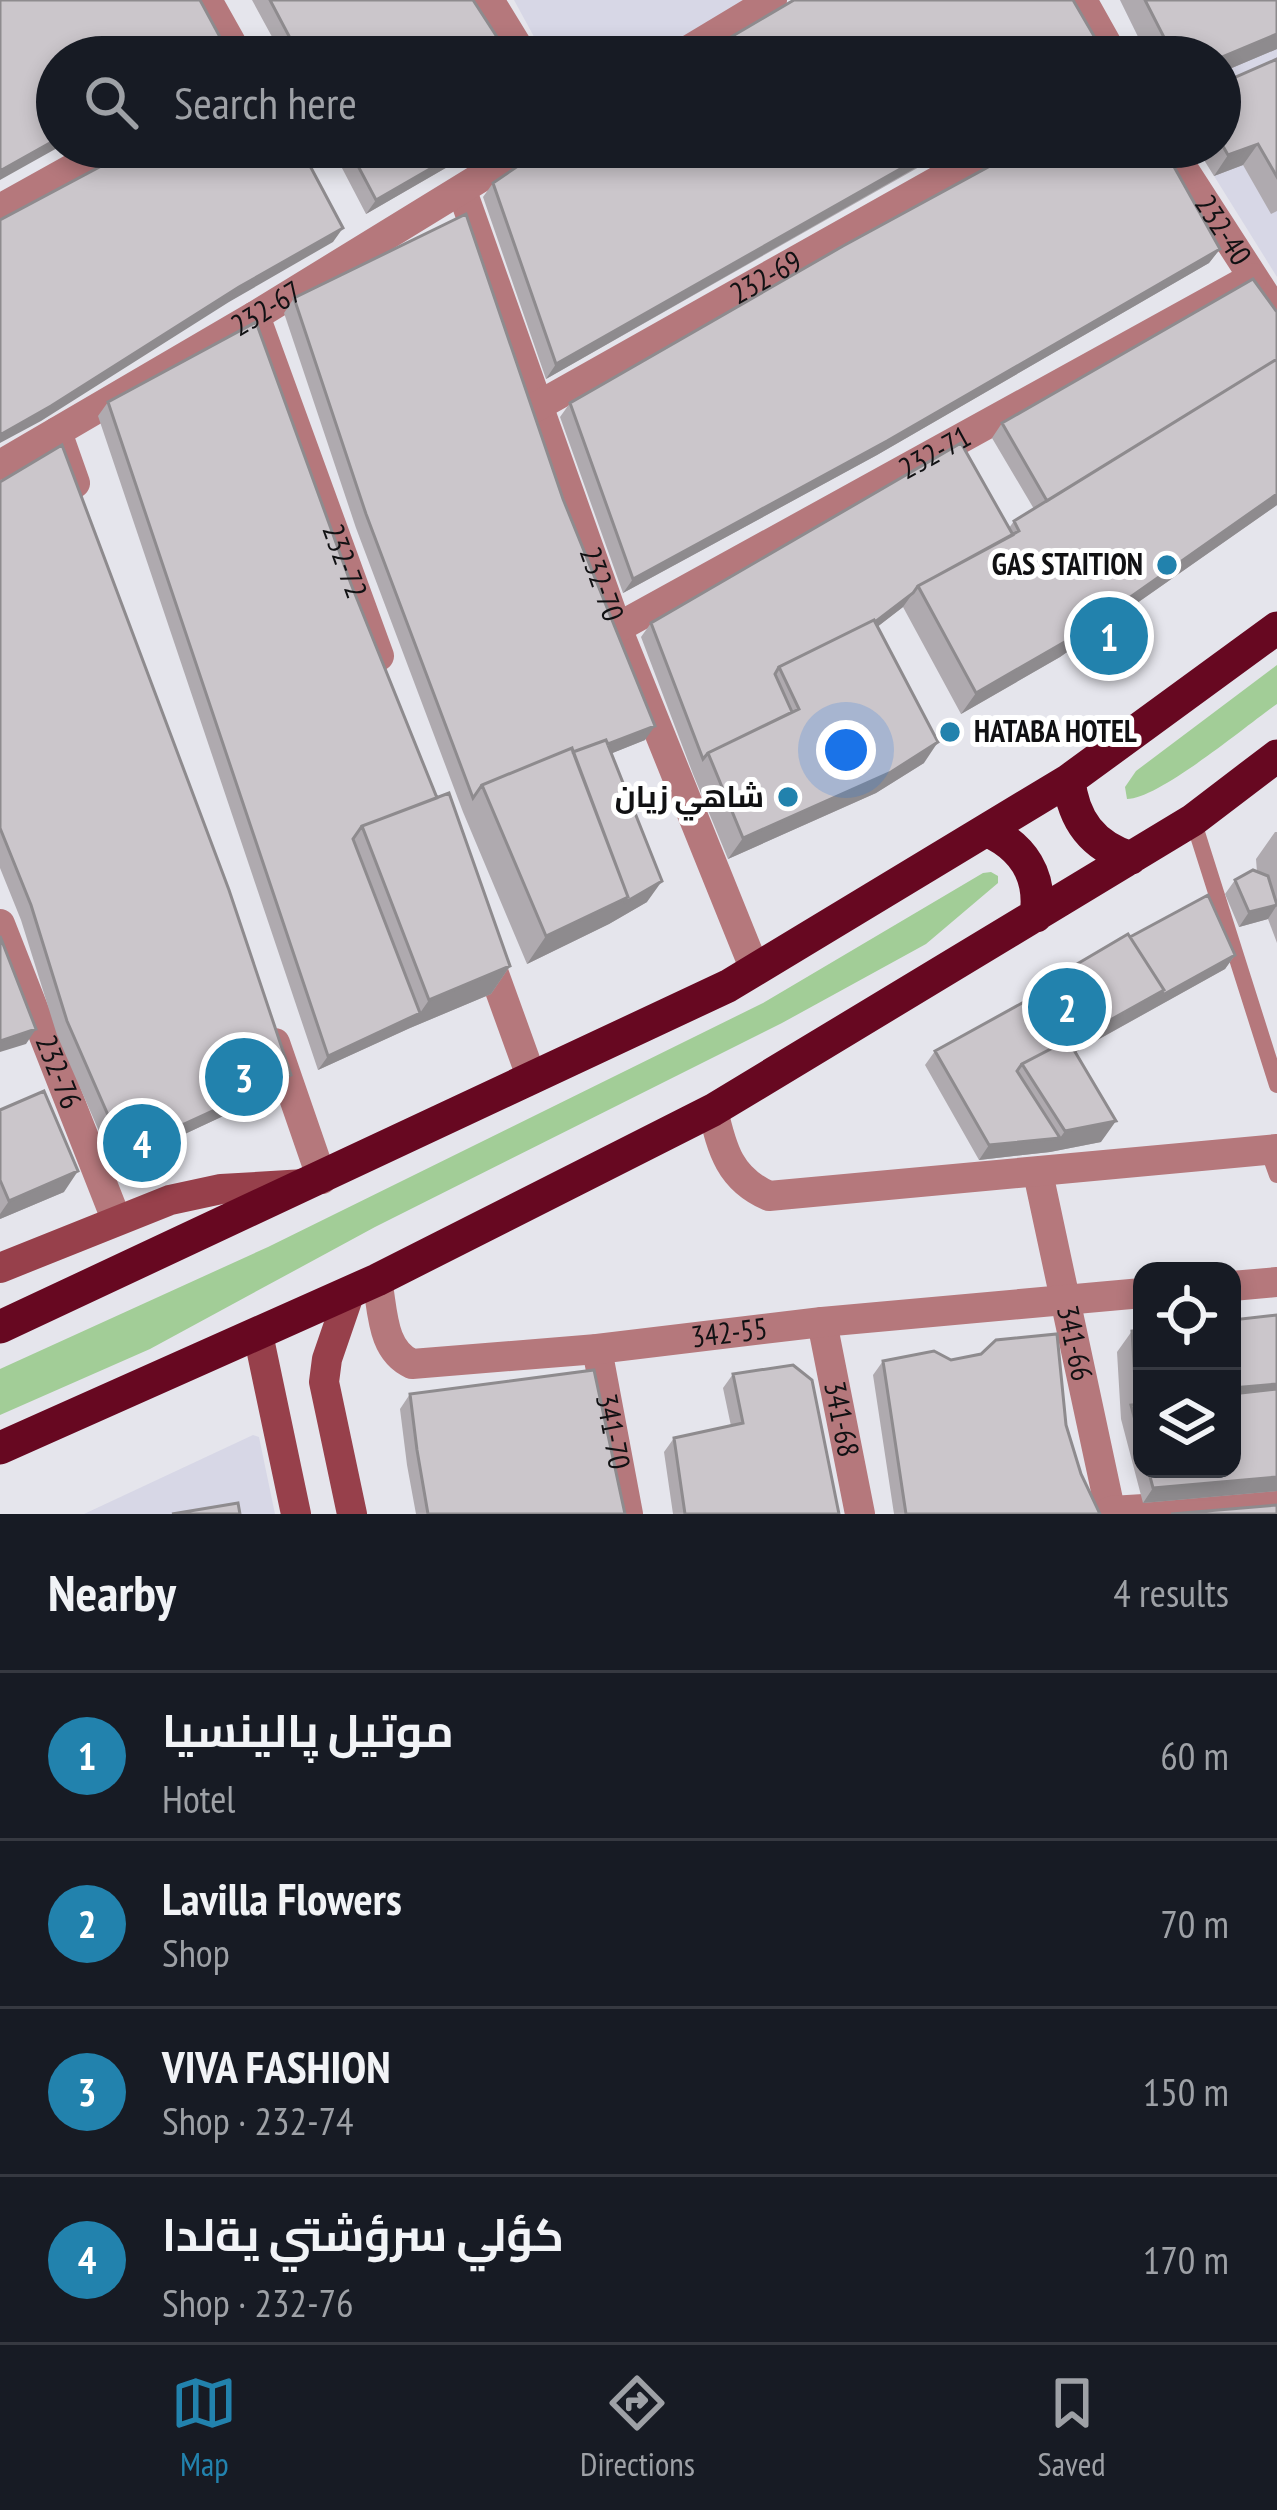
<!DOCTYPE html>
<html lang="en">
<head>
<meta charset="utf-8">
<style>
  :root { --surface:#171b24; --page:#20242c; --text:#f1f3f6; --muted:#9ea1a6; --line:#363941; --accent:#2282ad }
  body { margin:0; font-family:"PT Sans Narrow",Cairo,sans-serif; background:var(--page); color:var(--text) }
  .controls { position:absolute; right:36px; bottom:36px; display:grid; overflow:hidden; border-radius:24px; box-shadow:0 6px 18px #0003 }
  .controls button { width:108px; height:108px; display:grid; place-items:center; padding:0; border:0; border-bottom:3px solid var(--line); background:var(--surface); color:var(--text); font:60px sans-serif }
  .you { position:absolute; left:846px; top:750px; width:42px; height:42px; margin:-30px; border:9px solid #fff; border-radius:50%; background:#1a73e8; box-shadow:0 0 0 18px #1a73e833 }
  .badge { display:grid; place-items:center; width:78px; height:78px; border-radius:50%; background:var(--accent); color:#fff; font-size:39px; font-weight:700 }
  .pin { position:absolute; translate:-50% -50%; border:6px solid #fff; box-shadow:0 3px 12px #0006 }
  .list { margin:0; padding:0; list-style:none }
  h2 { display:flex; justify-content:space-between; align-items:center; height:156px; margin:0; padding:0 48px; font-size:51px }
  h2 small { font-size:39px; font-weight:400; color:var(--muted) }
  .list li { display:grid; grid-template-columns:78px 1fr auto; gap:36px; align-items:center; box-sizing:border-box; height:168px; padding:0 48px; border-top:3px solid var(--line) }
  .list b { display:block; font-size:45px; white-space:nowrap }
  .list p { margin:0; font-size:39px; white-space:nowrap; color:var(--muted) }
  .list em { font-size:39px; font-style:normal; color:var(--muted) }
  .icon { flex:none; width:66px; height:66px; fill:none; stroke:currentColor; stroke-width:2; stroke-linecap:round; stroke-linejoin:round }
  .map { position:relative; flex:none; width:1277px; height:1514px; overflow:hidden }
  .search { position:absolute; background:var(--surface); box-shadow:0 6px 18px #0003; left:36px; right:36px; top:36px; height:132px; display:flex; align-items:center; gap:30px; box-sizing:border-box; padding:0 42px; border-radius:66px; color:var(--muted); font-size:45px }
  .sheet { height:828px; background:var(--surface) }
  nav { display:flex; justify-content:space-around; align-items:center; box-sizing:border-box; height:168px; border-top:3px solid var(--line); background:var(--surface); font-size:33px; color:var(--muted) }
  nav a { display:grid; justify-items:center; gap:6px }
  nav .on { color:var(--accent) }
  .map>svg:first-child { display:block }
  .built { fill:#d7d7e6 }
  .green { fill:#a2cd97 }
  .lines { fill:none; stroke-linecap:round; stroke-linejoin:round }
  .service { stroke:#b5787c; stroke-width:16 }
  .minor { stroke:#b5787c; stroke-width:30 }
  .tertiary { stroke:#b5787c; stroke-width:30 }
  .secondary { stroke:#97404b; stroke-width:30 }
  .trunk { stroke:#670821; stroke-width:33 }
  .wall { fill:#afaaaf }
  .shaded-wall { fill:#8e8b8e }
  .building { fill:#cbc6cb; stroke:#8e8b8e; stroke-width:3 }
  .poi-dot { fill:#2282ad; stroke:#fff; stroke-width:4.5 }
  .labels { text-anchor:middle; stroke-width:10; stroke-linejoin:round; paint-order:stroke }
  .street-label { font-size:30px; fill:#111113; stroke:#fff }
  .poi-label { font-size:30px; font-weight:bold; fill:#111113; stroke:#fff; text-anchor:end }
</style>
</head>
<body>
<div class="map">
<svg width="1277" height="1514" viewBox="0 0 1277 1514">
  <rect width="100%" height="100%" fill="#e5e5ec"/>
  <path class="built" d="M514 0H746L652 57H545Z
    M1120 0H1277V277L1196 147H1220V57H1148Z
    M253 1435 259 1437 275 1514H84Z"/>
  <path class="green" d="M1277 665V704C1247 725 1159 799 1127 799L1125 787 1136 771Z
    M991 872 998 876V883L926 944 782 1023 375 1227 150 1349 0 1415V1369L268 1247 763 1003 983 873Z"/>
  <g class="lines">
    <path class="service" d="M1193 820 1277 1085
      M1268 1150 1277 1175"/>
    <g class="minor">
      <path d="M207 0 239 57"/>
      <path d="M489 0 524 57"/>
      <path d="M1082 0 1114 57"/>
      <path d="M677 57 772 0"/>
      <path id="s1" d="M1169 147 1277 314"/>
      <path id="s2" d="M462 191 617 628 755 970"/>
      <path d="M0 209 111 147"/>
      <path id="s3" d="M255 316 379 656"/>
      <path id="s4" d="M536 407 998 147"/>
      <path d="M57 432 75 483"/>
      <path id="s5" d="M0 465 255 316 530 147"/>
      <path id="s6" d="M617 628 1252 278"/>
      <path id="s7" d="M0 924 116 1219"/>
      <path d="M485 949 532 1079"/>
      <path d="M275 1043 322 1179"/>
      <path id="s8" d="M1038 1173 1111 1514"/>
      <path id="s9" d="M822 1322 860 1514"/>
      <path id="s10" d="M597 1349 628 1514"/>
      <path d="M1111 1511 1277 1501"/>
    </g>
    <g class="tertiary">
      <path d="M713 1110C722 1150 730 1179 769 1196L1277 1149"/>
      <path id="s11" d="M377 1280C383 1310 381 1350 412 1364L597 1349 822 1322 1142 1293"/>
      <path d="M1232 1286 1277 1282"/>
    </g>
    <path class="secondary" d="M0 1268 170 1200 221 1189 305 1184
      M350 1292 327 1359 324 1382 352 1514
      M258 1334 296 1514"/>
    <path class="trunk" d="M1069 780C1073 820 1093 846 1131 858
      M986 830C1023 846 1042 876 1036 916
      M0 1327 728 986 1069 780 1277 628
      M0 1448 377 1280 713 1110 1193 820 1277 756"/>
  </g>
  <path class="wall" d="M252 0H473L510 57H283Z
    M1120 0H1277V49L1220 73V57H1148Z
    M1277 59V211L1271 214 1243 165 1214 176 1196 147H1220V84Z
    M331 147H482L366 214Z
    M935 158 546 379 483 197 493 183Z
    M1220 249 1209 263 877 455 623 593 560 417 570 403Z
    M294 298 645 740 612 753 647 902 609 924 527 964 463 812 356 528 284 313Z
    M1277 312V505L1060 657 961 714 903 607 877 627 924 763 876 793 728 859 693 774 641 637 651 623 1009 528 1014 521 1034 509 992 438 1002 423Z
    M108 402 351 584 437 798 510 966 491 994 410 1028 318 1070 98 416Z
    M0 482 281 1089 174 1139 112 1161 57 1035 21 920 0 868Z
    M1275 832H1277V943L1268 919 1239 927 1225 894 1235 880 1257 872 1256 859Z
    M1130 937 1235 955 1225 969 1076 1052 1101 1142 1050 1152 979 1160 925 1065 935 1051 1062 1043 1065 1041 1041 998 1055 977Z
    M0 1110 64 1192 0 1219Z
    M1277 1315V1491L1143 1503 1121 1419 1117 1352 1132 1331 1142 1330V1469H1232V1320Z
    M883 1361 1066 1425 1081 1474 1100 1514H894L873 1375Z
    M733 1374 839 1514H673L664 1452 674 1438 731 1426 723 1388Z
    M410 1394 625 1514H416L407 1465 400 1409Z"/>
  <path class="shaded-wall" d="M1277 34V49L1220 73V58Z
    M57 139V147H59L0 180V171Z
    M1258 144 1243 165 1214 176 1228 155Z
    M468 147H482L366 214 376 200Z
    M939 147H952L546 379 556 364Z
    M343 228 333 242 229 302 41 421 0 443V435L239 287Z
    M1220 249 1209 263 877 455 623 593 633 579Z
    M1277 494V505L1060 657 961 714 976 693Z
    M913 593 903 607 859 641 784 678Z
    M655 726 645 740 573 769 569 760Z
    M938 742 924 763 876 793 728 859 743 838Z
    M662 881 647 902 609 924 527 964 546 936Z
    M1277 905 1268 919 1239 927 1249 912Z
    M1235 955 1225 969 1072 1054 1087 1033 1164 990Z
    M510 966 491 994 410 1028 318 1070 328 1056 420 1013 429 1000Z
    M36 1029 26 1044 0 1052V1041Z
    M291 1075 281 1089 174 1139 112 1161 122 1147Z
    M1116 1121 1101 1142 1050 1152 1065 1131Z
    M1060 1138 1050 1152 979 1160 989 1145Z
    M78 1171 64 1192 0 1219V1214L9 1201Z
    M1277 1384V1403L1232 1408V1388Z
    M1277 1477V1491L1143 1503 1153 1488Z"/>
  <path class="building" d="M0 0H200L227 50 214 57H57V139L0 171Z
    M270 0H473L510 57H300Z
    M794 0H1073L1101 48 1086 57H697Z
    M1145 0H1277V34L1220 58 1174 57Z
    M1277 59V177L1258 144 1228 155 1220 141V84Z
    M137 147H300L343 228 239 287 51 406 0 435V220Z
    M348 147H468L376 200Z
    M546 147H939L556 364 493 183Z
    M1025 147H1163L1220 249 887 441 633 579 570 403 843 246Z
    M466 214 563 499 655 726 608 744 606 740 573 752 572 748 482 785 473 798 366 514 294 298Z
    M1253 279 1277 312V359L1047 501 1002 423Z
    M256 322 351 584 437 798 362 826 353 839 420 1013 328 1056 108 402Z
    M1277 359V494L1075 636 976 693 918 586 1019 531 1014 521Z
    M961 443 1013 535 918 586 913 593 875 622 874 620 779 667 775 674 792 712 708 753 703 759 651 623Z
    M62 445 229 890 291 1075 184 1124 122 1147 67 1021 31 905 0 828V482Z
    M874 620 938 742 891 772 743 838 708 753 799 709 779 667Z
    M606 740 662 881 624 903 628 897 573 752Z
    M572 748 628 897 546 936 482 785Z
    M449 793 510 966 429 1000 362 826Z
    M1253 870 1268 876 1277 905 1249 912 1235 880Z
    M1208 895 1235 955 1159 997 1164 990 1130 937Z
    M1128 934 1164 990 1087 1033 1055 977Z
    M0 936 36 1029 0 1041Z
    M1033 997 1062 1043 1022 1064 1017 1071 1060 1138 989 1145 935 1051Z
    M1068 1040 1116 1121 1065 1131 1022 1064Z
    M44 1091 78 1171 9 1201 0 1180V1110Z
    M1277 1315V1384L1232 1388V1320Z
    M1142 1330V1398H1136L1132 1331Z
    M1057 1334 1066 1425 1081 1474 1100 1514H906L883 1361 934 1351 951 1360 981 1354 996 1340Z
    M793 1365 812 1380 839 1514H685L674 1438 743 1423 733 1374Z
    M594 1370 625 1514H428L417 1450 410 1394Z
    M1277 1389V1477L1153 1488 1148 1469H1232V1394Z
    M1142 1404V1447L1131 1405Z
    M238 1503 240 1514H172Z
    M1277 1505V1514H1171Z"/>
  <g class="poi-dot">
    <circle cx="1167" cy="565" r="12"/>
    <circle cx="950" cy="732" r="12"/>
    <circle cx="788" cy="797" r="12"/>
  </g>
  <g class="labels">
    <g class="street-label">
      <text dy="10" stroke="none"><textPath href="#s1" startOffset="99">232-40</textPath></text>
      <text dy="10" stroke="none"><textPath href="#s4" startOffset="264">232-69</textPath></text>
      <text dy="10" stroke="none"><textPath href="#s5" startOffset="309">232-67</textPath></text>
      <text dy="10" stroke="none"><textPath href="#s6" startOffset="363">232-71</textPath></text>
      <text dy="10" stroke="none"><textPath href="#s3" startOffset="261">232-72</textPath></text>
      <text dy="10" stroke="none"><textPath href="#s2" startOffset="417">232-70</textPath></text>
      <text dy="10" stroke="none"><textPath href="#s7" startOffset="159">232-76</textPath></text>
      <text dy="10" stroke="none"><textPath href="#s11" startOffset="414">342-55</textPath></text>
      <text dy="10" stroke="none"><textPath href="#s8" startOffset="174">341-66</textPath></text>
      <text dy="10" stroke="none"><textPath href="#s9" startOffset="99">341-68</textPath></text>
      <text dy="10" stroke="none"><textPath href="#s10" startOffset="84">341-70</textPath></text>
    </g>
    <g class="poi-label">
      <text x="1143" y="575">GAS STAITION</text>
      <text x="974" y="742" text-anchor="start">HATABA HOTEL</text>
      <text x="764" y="807">شاهي زيان</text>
    </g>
  </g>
</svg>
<div class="controls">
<button><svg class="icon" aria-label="locate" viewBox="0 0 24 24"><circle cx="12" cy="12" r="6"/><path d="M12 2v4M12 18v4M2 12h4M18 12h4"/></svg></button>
<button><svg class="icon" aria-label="layers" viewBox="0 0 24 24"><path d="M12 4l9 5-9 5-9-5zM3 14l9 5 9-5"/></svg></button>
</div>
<div class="you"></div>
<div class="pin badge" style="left:1109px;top:636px">1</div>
<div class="pin badge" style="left:1067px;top:1007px">2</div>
<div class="pin badge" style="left:244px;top:1077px">3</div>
<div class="pin badge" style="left:142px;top:1143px">4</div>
<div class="search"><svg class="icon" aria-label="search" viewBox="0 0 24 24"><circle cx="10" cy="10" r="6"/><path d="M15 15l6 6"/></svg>Search here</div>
</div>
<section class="sheet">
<h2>Nearby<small>4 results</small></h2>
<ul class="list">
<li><span class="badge">1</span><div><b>موتيل پالينسيا</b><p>Hotel</p></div><em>60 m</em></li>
<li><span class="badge">2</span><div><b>Lavilla Flowers</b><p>Shop</p></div><em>70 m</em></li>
<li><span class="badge">3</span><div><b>VIVA FASHION</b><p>Shop · 232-74</p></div><em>150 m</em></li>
<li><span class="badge">4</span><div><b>كؤلي سرؤشتي يةلدا</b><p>Shop · 232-76</p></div><em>170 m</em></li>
</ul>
</section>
<nav>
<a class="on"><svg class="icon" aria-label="map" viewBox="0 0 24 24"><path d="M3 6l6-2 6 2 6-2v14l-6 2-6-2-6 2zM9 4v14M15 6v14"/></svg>Map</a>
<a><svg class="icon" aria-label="directions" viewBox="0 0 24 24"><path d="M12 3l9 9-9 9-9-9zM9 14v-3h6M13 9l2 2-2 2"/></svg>Directions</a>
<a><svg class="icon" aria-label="saved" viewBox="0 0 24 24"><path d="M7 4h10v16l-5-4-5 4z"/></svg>Saved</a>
</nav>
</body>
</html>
